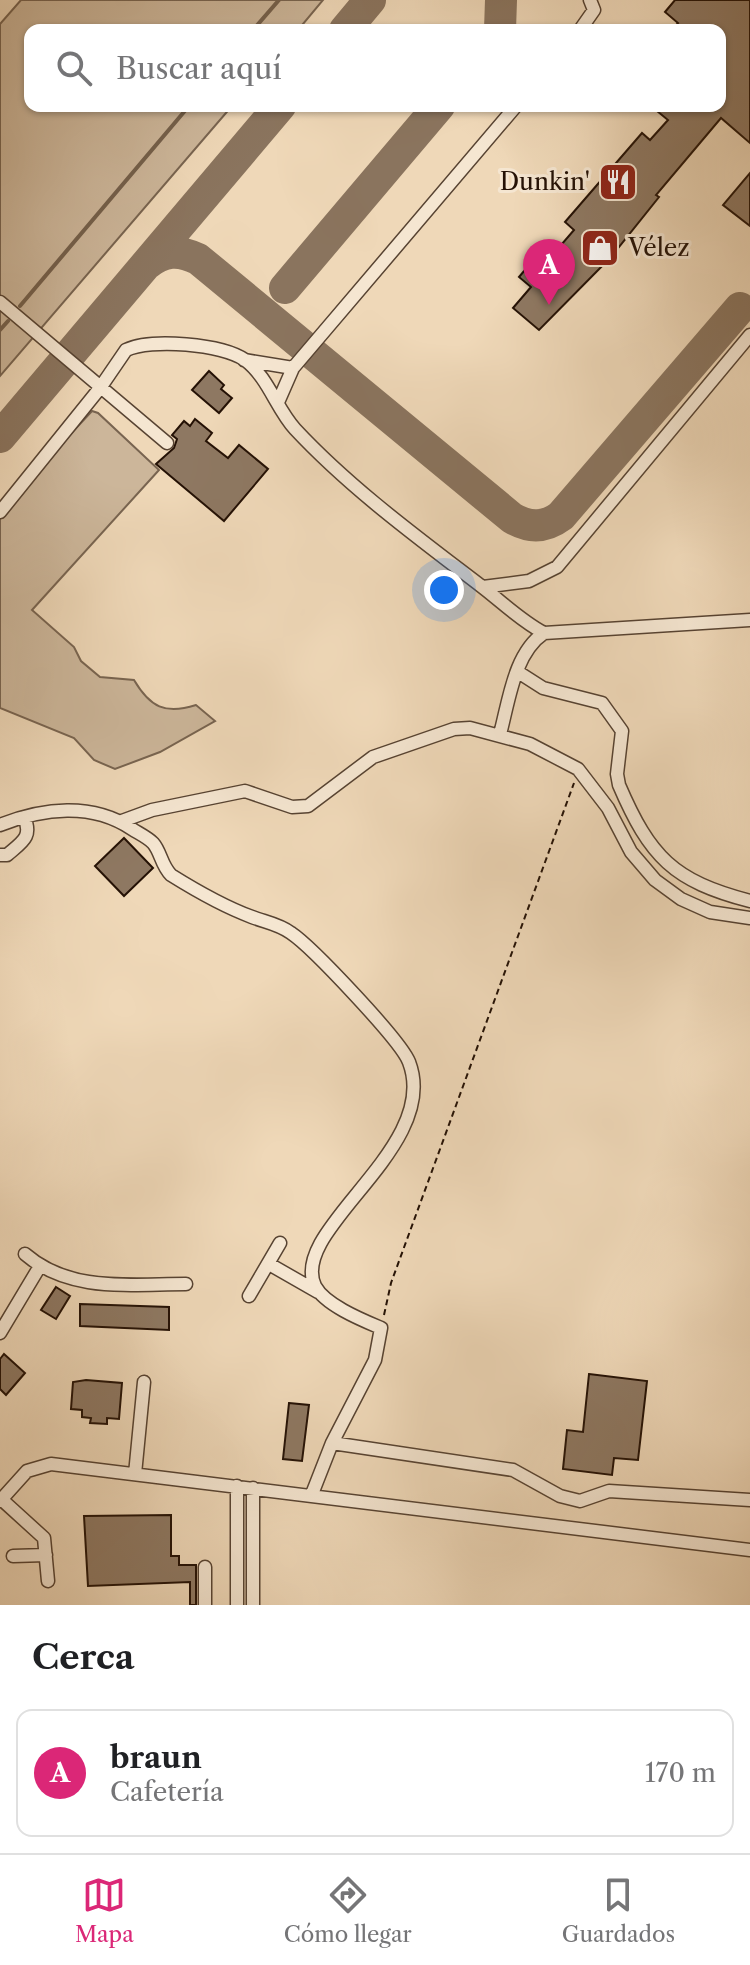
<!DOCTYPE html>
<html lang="es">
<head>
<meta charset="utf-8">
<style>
  :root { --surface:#fff; --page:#f6f6f6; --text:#202124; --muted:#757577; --line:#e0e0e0; --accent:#db2777 }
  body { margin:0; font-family:"Libre Caslon Text",serif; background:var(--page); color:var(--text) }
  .you { position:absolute; left:444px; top:590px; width:28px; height:28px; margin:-20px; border:6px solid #fff; border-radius:50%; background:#1a73e8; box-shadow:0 0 0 12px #1a73e833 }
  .badge { display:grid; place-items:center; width:52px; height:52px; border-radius:50%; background:var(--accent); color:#fff; font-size:26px; font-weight:700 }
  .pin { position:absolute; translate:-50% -66px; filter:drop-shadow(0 2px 4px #0008) }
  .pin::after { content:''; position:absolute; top:42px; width:28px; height:24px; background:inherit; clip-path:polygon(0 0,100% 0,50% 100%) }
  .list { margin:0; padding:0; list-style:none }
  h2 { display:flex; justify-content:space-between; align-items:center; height:104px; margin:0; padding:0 32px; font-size:34px }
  h2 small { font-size:26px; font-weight:400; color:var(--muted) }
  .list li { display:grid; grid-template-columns:52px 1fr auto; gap:24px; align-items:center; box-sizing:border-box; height:128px; margin:0 16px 16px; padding:0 16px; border:2px solid var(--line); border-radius:16px }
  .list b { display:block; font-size:30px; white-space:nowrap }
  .list p { margin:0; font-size:26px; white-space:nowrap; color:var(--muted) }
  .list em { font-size:26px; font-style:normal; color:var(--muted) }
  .icon { flex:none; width:44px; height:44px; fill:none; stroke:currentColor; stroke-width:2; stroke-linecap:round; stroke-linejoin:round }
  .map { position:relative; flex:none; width:750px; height:1605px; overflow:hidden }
  .search { position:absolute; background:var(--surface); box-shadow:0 2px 6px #0004; left:24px; right:24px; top:24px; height:88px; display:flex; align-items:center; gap:20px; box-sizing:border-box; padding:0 28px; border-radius:16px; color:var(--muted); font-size:30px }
  .sheet { height:248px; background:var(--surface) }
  nav { display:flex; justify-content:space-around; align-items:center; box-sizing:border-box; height:112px; border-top:2px solid var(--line); background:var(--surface); font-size:22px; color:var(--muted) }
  nav a { display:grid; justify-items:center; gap:4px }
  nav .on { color:var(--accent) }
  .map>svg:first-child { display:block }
  .green { fill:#ccb69a; stroke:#786450; stroke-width:2 }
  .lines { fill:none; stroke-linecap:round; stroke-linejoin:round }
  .stream { stroke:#74604c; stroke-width:4 }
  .taxiway { stroke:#8a745e; stroke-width:32 }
  .building { fill:#8e7862; stroke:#241105; stroke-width:2 }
  .minor-casing { stroke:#574332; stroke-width:15 }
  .path { stroke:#241105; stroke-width:2; stroke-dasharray:6 4; stroke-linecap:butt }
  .minor { stroke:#f5e6d1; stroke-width:12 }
  .labels { text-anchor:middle; stroke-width:6; stroke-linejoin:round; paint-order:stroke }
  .poi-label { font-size:24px; fill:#241105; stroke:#f5e6d1; text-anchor:end }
</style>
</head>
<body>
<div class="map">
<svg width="750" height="1605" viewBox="0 0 750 1605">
  <rect width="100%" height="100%" fill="#efd8b8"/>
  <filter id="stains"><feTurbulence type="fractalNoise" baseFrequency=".0025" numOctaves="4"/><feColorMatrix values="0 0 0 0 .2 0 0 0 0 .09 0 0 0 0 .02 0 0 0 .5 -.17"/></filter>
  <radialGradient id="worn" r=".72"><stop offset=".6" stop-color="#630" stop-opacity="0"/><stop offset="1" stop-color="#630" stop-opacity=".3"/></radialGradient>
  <path class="green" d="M21 0H323L298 30H30V106H232L0 376V24Z
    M92 411 98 413 159 470 32 610 74 647 81 661 100 677 134 680C150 707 165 715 196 705L215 721 160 752 115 769 94 760 74 738 0 708V510Z"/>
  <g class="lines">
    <path class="stream" d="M253 30 279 0
      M20 306 189 106
      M0 330 8 321"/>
    <path class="taxiway" d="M345 30 370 0
      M500 30 501 0
      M147 264C164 250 179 250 198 259L512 518C529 528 545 528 561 516L740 308
      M285 288 439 106
      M0 437 280 106"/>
  </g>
  <path class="building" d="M675 0H750V143L721 118 656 195 659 197 611 257 539 330 513 308 531 287 519 277 547 244 556 251 574 230 565 222 642 133 650 140 668 120 651 106H720V30H672L678 23 665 12Z
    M750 173V226L723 205Z
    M209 371 224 385 221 389 232 398 219 413 192 390Z
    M195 419 212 433 206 441 228 458 239 445 268 469 224 521 156 464 174 448 177 439 172 435 184 421 190 426Z
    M124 838 153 868 124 896 95 866Z
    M56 1287 70 1296 56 1319 41 1310Z
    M80 1304 169 1307V1330L80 1326Z
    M4 1354 25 1373 6 1395 0 1389V1359Z
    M589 1374 647 1381 638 1460 614 1458 612 1475 563 1469 567 1430 583 1432Z
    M86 1380 122 1383 119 1419 107 1418V1424L90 1423 91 1418 82 1417V1410L71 1409 73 1382Z
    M289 1403 309 1405 302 1461 283 1459Z
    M171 1515V1556H179V1565H196V1605H190V1582L88 1586 84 1516Z"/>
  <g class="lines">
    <defs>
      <path id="minor" d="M580 30 594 10 590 0
        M0 302 167 443
        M244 360 293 368
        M279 400 293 368 516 106
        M0 512 100 388 126 350C151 338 222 344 245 360 268 377 276 408 295 429 350 488 417 537 481 586 502 602 521 621 544 633
        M483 587 529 581 557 567 750 335
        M518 672 543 688 602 703 622 731 617 774 619 785C650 857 673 881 750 901
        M500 734C509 701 514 653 544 633L750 620
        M122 821 152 810 245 791 292 807 308 806 373 757 454 729 470 728 530 744 578 769 608 808 631 852 655 880 681 899 710 912 750 918
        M0 825C43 808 92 802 132 829 138 833 147 837 153 843 161 852 161 865 171 875 195 890 225 907 252 917 265 922 279 924 291 933 312 947 401 1041 409 1062 442 1148 288 1229 315 1286 325 1305 362 1320 381 1328L375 1360 332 1443 312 1494
        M0 855H7C22 842 33 837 24 817
        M25 1254C70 1293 130 1284 186 1284
        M269 1264 318 1292
        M249 1296 280 1243
        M0 1333 40 1266
        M332 1443 513 1470 560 1496 580 1501 609 1491 750 1500
        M135 1474 144 1382
        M253 1488V1605
        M0 1498 44 1538 48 1581
        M0 1501 27 1471 51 1464 750 1550
        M13 1556 46 1555
        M205 1567V1605
        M237 1605V1486"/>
    </defs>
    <use href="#minor" class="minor-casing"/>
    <path class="path" d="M384 1315 391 1283 574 783"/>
    <use href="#minor" class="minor"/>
  </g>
  <defs>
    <symbol id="restaurant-square" viewBox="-11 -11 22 22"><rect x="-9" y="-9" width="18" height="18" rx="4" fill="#8f2418" stroke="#f5e6d1"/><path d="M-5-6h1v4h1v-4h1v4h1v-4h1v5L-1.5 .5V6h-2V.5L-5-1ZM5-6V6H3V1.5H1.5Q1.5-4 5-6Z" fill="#fff"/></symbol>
    <symbol id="shop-square" viewBox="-11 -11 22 22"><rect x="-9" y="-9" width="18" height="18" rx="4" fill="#8f2418" stroke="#f5e6d1"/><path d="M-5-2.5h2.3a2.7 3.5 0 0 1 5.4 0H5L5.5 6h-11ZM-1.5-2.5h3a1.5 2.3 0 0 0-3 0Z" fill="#fff"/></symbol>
  </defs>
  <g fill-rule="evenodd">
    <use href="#restaurant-square" x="596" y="160" width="44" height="44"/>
    <use href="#shop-square" x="578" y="226" width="44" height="44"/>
  </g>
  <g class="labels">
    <g class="poi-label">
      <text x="590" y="190">Dunkin'</text>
      <text x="628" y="256" text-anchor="start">Vélez</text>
    </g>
  </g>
  <rect width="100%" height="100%" filter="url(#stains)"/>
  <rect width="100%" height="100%" fill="url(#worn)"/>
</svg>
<div class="you"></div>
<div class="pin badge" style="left:549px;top:305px">A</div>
<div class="search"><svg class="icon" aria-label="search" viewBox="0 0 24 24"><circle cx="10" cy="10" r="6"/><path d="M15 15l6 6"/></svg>Buscar aquí</div>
</div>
<section class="sheet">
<h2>Cerca<small></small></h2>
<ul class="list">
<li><span class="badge">A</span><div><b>braun</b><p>Cafetería</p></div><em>170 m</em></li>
</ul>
</section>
<nav>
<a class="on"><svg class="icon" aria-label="map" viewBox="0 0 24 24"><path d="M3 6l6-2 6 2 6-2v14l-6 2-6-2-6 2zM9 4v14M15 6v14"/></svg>Mapa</a>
<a><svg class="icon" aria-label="directions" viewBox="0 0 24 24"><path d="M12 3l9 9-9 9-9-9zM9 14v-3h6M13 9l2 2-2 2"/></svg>Cómo llegar</a>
<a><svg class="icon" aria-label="saved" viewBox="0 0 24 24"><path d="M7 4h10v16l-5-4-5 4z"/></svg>Guardados</a>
</nav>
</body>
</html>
